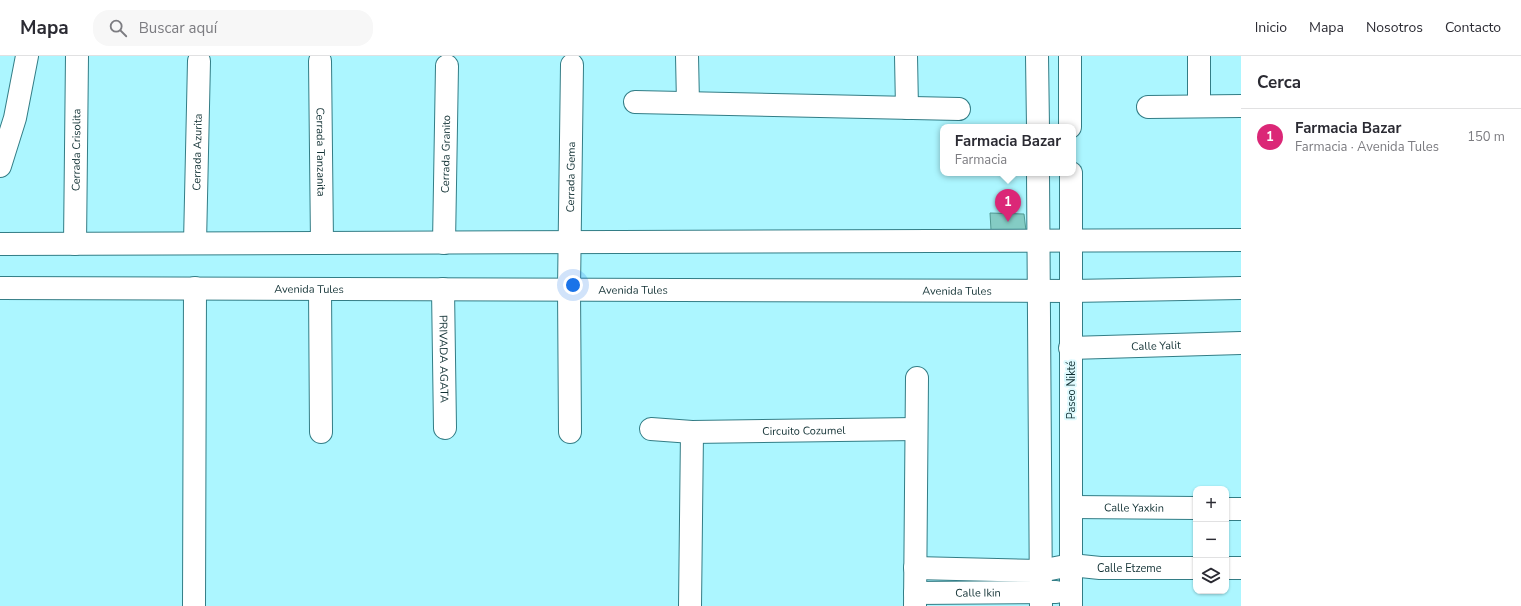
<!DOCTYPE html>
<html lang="es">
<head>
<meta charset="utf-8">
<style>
  :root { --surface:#fff; --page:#f7f7f7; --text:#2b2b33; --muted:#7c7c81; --line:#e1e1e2; --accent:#db2777 }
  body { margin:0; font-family:"Nunito Sans",sans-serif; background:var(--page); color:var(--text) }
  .controls { position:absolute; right:12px; bottom:12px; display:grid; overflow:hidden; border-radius:8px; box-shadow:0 1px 3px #0004 }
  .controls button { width:36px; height:36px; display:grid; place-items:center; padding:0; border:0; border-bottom:1px solid var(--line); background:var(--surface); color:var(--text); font:20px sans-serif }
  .you { position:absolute; left:573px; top:229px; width:14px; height:14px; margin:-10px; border:3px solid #fff; border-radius:50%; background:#1a73e8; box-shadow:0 0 0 6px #1a73e833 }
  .badge { display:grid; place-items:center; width:26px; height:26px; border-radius:50%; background:var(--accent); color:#fff; font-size:13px; font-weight:700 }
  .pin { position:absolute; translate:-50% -33px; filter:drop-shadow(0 1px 2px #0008) }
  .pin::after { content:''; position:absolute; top:21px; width:14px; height:12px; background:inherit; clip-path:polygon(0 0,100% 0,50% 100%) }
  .popup { position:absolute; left:940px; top:68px; width:136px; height:52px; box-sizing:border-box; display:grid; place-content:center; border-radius:8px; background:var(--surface); filter:drop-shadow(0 1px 3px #0005); font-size:13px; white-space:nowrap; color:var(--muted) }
  .popup b { font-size:15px; color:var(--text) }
  .popup::after { content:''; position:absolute; left:50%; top:100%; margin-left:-8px; border:8px solid transparent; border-top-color:var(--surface) }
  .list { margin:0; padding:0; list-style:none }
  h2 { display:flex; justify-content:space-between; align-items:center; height:52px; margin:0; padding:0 16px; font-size:17px }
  h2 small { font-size:13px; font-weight:400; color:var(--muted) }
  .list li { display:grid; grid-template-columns:26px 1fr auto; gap:12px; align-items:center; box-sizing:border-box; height:56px; padding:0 16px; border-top:1px solid var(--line) }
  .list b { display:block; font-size:15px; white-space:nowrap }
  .list p { margin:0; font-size:13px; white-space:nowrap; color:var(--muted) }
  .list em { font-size:13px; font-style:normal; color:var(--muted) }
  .icon { flex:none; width:22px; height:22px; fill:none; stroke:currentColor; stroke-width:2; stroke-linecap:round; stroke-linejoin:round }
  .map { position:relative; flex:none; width:1241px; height:550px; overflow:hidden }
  header { display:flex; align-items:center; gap:24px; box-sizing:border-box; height:56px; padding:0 20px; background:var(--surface); border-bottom:1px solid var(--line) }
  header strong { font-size:19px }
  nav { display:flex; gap:22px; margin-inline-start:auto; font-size:14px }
  .search { width:280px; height:36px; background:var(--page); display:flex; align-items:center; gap:10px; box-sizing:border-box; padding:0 14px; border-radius:16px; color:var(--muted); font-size:15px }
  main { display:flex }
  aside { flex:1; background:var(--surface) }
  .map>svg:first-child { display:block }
  .building { fill:#84ccc4; stroke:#519991 }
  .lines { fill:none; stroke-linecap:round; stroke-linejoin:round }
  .minor-casing { stroke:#337d86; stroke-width:24 }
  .major-casing { stroke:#337d86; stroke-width:24 }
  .minor { stroke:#fff; stroke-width:22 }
  .major { stroke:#fff; stroke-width:22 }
  .labels { text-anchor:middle; stroke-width:4; stroke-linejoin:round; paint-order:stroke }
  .street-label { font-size:11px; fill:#123134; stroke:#defafe }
</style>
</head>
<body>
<header>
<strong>Mapa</strong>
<div class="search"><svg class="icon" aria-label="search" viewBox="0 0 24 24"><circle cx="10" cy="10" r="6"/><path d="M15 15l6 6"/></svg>Buscar aquí</div>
<nav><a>Inicio</a><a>Mapa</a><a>Nosotros</a><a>Contacto</a></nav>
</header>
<main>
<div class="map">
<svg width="1241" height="550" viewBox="0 0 1241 550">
  <rect width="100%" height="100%" fill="#acf6ff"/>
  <path class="building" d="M990 157 1024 158 1026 175 991 174Z"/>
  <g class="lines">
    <defs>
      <g id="minor">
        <path d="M687 0 688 47"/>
        <path d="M906 0 907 52"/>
        <path d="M1037 0 1038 71"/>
        <path d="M1070 0V71"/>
        <path id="s1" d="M320 5 322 187"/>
        <path d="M635 46 959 53"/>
        <path d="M1199 50V0"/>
        <path d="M1148 51 1241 50"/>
        <path d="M0 110 15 62 27 0"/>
        <path d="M1038 117 1041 550"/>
        <path d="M1071 117V550"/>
        <path id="s2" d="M195 187 199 5"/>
        <path id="s3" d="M444 187 447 10"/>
        <path id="s4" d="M75 188 77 0"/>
        <path d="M320 233 321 376"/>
        <path id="s5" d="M443 233 445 372"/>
        <path id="s6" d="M1070 292 1241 287"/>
        <path id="s7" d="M651 373 692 376 916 373"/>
        <path id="s8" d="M570 376 569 233 572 9"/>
        <path id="s9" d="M1072 451 1196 452"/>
        <path d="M1226 453H1241"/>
        <path id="s10" d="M915 512 1040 515 1071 509 1100 512H1196"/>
        <path d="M1226 512H1241"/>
        <path id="s11" d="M915 537 1056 536"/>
        <path d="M194 550 195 232"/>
        <path d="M690 550 692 376"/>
        <path d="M915 550 917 322"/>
      </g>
      <g id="major">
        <path d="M0 188C414 188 827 184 1241 184"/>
        <path id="s12" d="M0 232 1071 235 1241 232"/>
      </g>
    </defs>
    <use href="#minor" class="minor-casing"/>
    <use href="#major" class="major-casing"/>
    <use href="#minor" class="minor"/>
    <use href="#major" class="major"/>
  </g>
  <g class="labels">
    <g class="street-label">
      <text dy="4" stroke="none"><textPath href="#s4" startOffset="94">Cerrada Crisolita</textPath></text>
      <text dy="4" stroke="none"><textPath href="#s2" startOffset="91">Cerrada Azurita</textPath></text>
      <text dy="4" stroke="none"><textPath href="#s1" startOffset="91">Cerrada Tanzanita</textPath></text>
      <text dy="4" stroke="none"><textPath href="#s3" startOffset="89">Cerrada Granito</textPath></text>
      <text dy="4" stroke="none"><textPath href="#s8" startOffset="255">Cerrada Gema</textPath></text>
      <text dy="4" stroke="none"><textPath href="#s12" startOffset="309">Avenida Tules</textPath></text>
      <text dy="4" stroke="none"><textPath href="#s12" startOffset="633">Avenida Tules</textPath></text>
      <text dy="4" stroke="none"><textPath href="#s12" startOffset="957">Avenida Tules</textPath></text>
      <text dy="4" stroke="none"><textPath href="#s6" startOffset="86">Calle Yalit</textPath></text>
      <text dy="4" stroke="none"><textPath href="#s5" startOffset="70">PRIVADA AGATA</textPath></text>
      <text transform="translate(1071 334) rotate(-90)" y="4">Paseo Nikté</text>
      <text dy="4" stroke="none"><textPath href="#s7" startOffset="153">Circuito Cozumel</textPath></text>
      <text dy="4" stroke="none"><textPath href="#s9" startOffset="62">Calle Yaxkin</textPath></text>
      <text dy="4" stroke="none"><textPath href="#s10" startOffset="215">Calle Etzeme</textPath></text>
      <text dy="4" stroke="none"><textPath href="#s11" startOffset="63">Calle Ikin</textPath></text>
    </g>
  </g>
</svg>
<div class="controls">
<button>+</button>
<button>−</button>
<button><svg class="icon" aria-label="layers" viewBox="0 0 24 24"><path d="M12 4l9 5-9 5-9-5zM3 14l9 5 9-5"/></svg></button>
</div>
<div class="you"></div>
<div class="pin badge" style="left:1008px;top:166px">1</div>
<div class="popup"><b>Farmacia Bazar</b>Farmacia</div>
</div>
<aside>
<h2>Cerca<small></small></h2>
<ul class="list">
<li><span class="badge">1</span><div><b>Farmacia Bazar</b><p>Farmacia · Avenida Tules</p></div><em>150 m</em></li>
</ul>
</aside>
</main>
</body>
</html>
